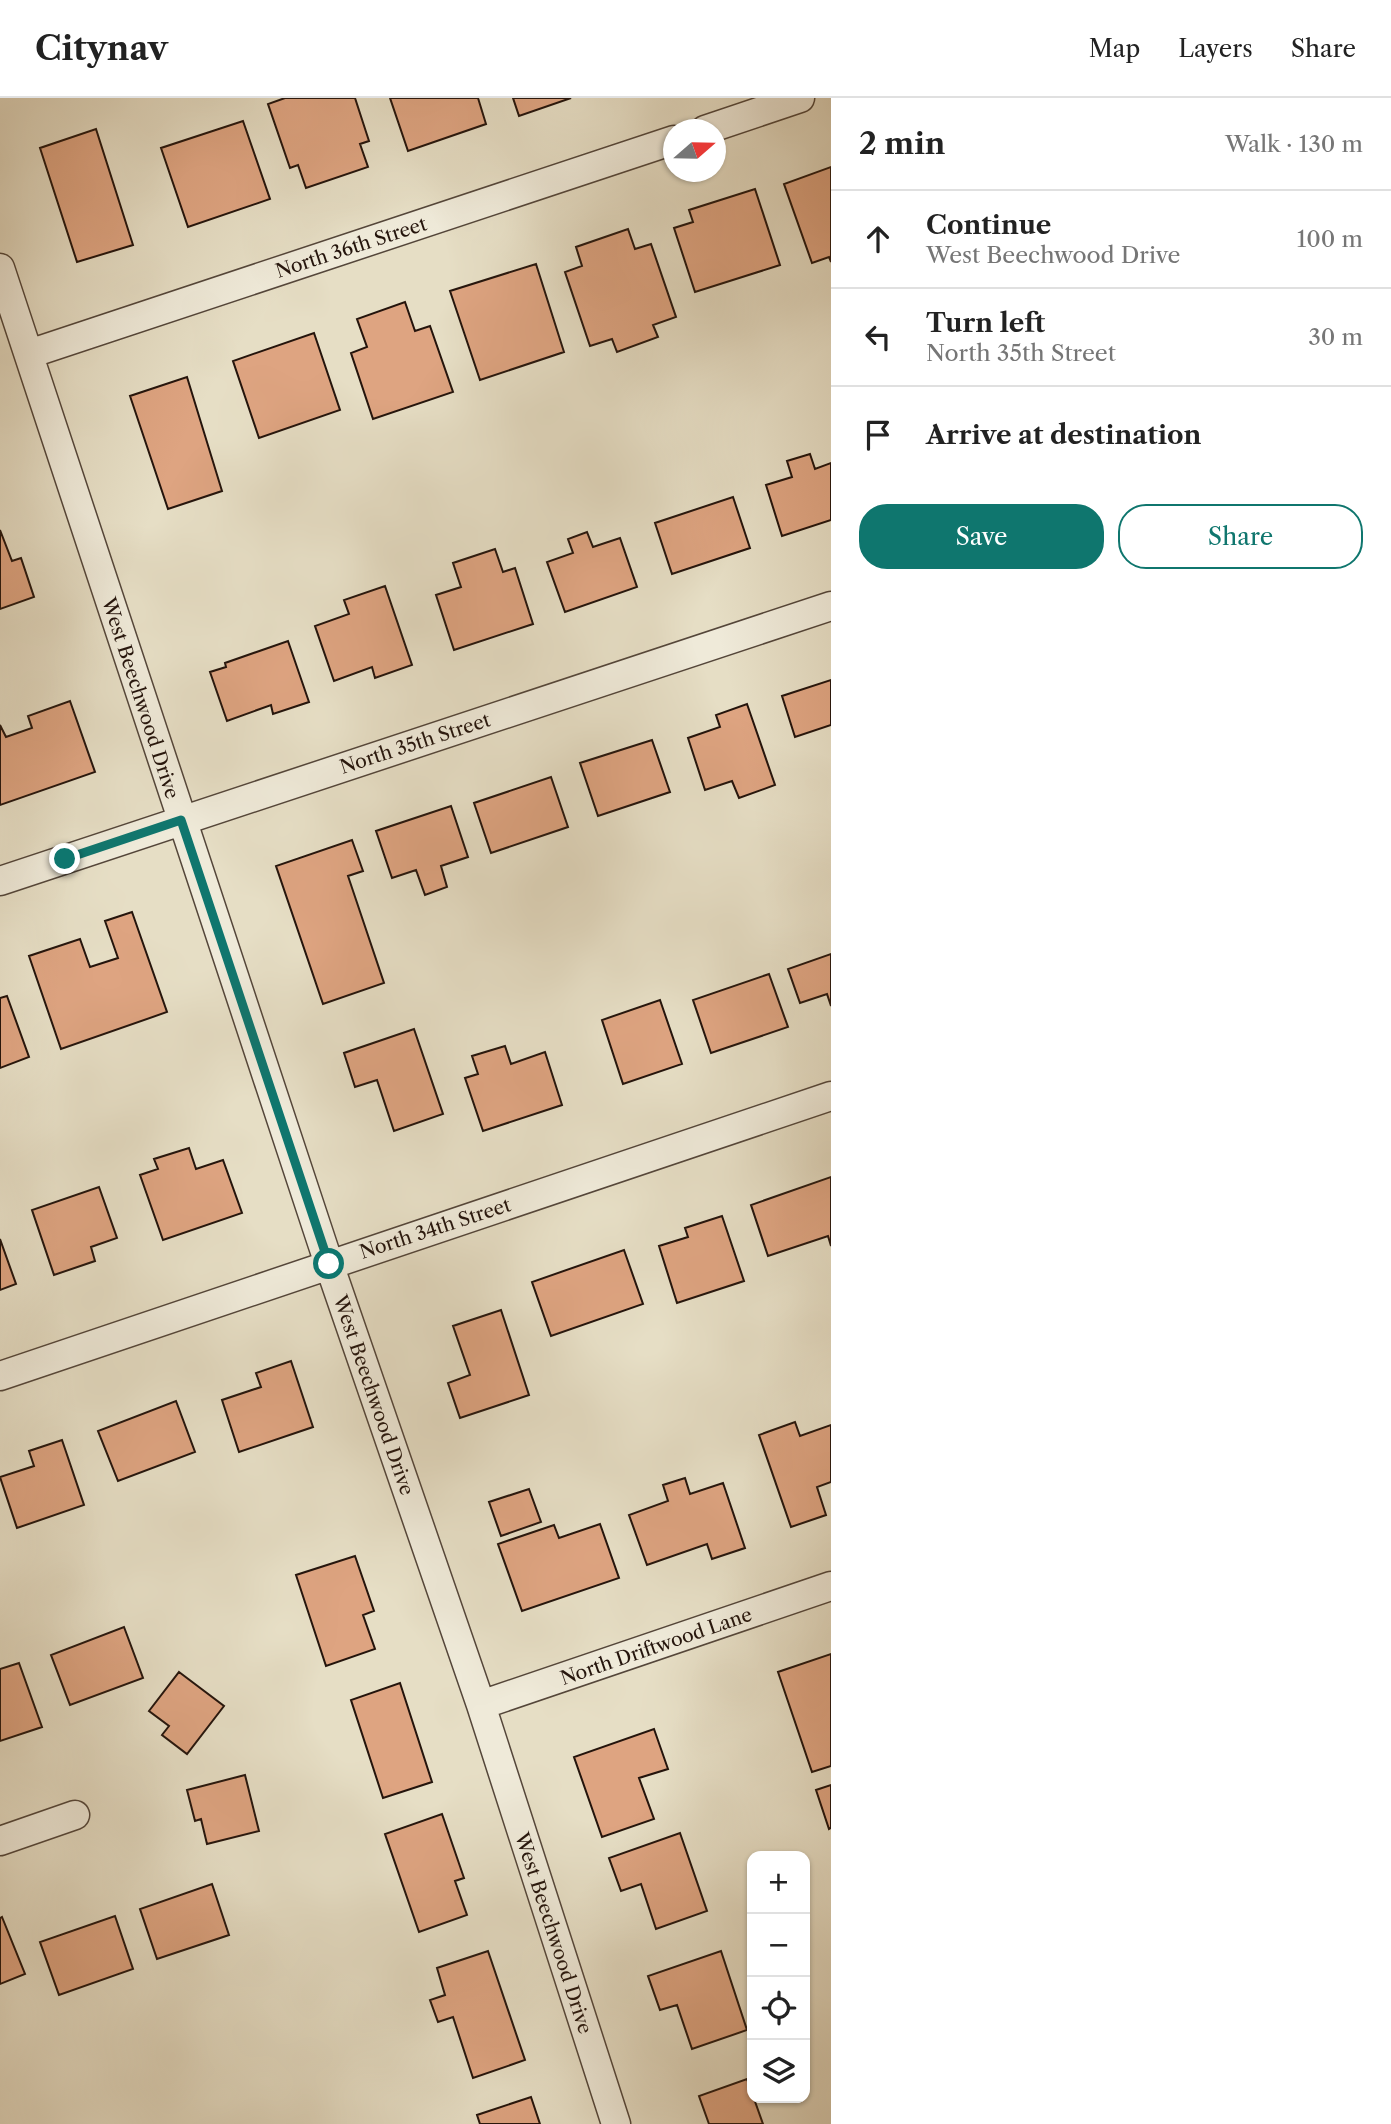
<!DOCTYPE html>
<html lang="en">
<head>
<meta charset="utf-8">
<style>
  :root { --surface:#fff; --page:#f2f2f2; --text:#222; --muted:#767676; --line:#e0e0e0; --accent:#0f766e }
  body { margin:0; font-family:"Libre Caslon Text",serif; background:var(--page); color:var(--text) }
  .controls { position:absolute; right:21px; bottom:21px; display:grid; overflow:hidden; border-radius:14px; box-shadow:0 2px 5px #0004 }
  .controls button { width:63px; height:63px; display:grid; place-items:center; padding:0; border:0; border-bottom:2px solid var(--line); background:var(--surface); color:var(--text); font:35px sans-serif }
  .compass { position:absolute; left:663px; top:21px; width:63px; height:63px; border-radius:50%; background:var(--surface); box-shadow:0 2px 5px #0004; rotate:70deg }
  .stop { position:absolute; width:21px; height:21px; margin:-16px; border:5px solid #0f766e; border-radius:50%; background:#fff }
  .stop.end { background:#0f766e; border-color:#fff; box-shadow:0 2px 7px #0008 }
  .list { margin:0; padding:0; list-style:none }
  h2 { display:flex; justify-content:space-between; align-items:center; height:91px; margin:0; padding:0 28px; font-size:30px }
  h2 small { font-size:23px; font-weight:400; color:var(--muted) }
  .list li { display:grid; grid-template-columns:46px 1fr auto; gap:21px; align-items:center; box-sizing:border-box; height:98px; padding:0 28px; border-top:2px solid var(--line) }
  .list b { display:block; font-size:26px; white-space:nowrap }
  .list p { margin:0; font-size:23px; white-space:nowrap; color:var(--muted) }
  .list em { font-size:23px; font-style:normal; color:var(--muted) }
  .actions { display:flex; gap:14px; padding:21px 28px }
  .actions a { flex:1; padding:16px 0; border:2px solid var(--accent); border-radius:28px; text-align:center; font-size:24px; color:var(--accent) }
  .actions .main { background:var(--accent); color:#fff }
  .icon { flex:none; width:38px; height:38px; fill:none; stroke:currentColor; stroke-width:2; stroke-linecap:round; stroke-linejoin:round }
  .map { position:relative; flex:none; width:831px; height:2026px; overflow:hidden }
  header { display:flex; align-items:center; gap:42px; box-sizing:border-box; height:98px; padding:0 35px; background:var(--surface); border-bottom:2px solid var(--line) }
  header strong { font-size:33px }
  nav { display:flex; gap:38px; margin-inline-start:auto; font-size:24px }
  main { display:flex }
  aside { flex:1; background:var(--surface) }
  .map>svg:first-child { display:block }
  .building { fill:#dea481; stroke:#24140c; stroke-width:2 }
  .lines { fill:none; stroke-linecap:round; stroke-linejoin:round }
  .street-casing { stroke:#54463a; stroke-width:31 }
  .street { stroke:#efead9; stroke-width:28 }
  .route { stroke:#0f766e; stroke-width:9 }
  .labels { text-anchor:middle; stroke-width:6; stroke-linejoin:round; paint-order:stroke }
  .street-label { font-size:19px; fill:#24140c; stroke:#efead9 }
</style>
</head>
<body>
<header>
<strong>Citynav</strong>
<nav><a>Map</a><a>Layers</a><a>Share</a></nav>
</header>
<main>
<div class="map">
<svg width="831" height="2026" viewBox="0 0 831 2026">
  <rect width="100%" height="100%" fill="#e6dec5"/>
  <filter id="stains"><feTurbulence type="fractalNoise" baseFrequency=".00286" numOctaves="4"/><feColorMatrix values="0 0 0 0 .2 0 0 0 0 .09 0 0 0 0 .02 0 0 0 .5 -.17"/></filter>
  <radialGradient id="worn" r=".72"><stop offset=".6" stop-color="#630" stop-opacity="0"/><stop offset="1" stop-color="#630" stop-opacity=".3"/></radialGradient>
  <path class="building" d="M285 0H355L369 43 360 46 368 69 306 90 298 67 290 70 268 6Z
    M390 0H478L486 26 408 53Z
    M513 0H571L519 18Z
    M243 23 270 101 188 129 161 50Z
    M96 31 133 147 77 164 40 50Z
    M831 69V164L829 159 812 165 784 86Z
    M755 91 780 167 695 194 674 130 693 124 689 112Z
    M628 131 635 151 651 146 676 219 653 227 658 239 617 254 612 241 590 248 565 174 582 168 576 149Z
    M536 166 564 254 480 282 450 193Z
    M405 204 415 233 430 228 453 294 373 321 351 255 367 249 357 221Z
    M314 235 340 312 259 340 233 263Z
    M187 279 222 393 168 411 130 298Z
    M810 356 815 371 831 365V422L782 438 766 387 792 379 787 363Z
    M733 399 750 450 672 476 655 425Z
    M0 432 12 463 21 460 34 499 0 511Z
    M587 434 593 449 620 440 637 489 565 514 547 464 573 455 568 441Z
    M495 451 503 474 515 470 533 526 454 552 436 497 461 489 453 465Z
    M385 488 412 567 375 580 372 569 334 583 315 528 349 516 344 502Z
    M288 543 309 604 273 616 271 607 227 623 210 574 226 569 225 565Z
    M831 582V627L795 639 782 598Z
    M70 603 95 674 0 707V627L6 639 32 630 28 618Z
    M747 606 775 687 739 700 732 683 705 692 688 640 720 629 716 617Z
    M652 642 670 694 598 718 580 665Z
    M551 679 568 729 491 755 474 705Z
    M451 708 468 759 441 768 447 789 425 797 416 772 392 780 376 733Z
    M352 742 363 773 348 778 384 885 323 906 276 768Z
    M132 814 167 914 61 951 29 858 80 841 90 869 118 860 105 823Z
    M831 856V908L827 896 800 905 788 871Z
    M769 876 788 929 711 955 693 902Z
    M7 898 29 959 0 970V900Z
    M660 902 682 966 623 986 602 922Z
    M414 931 443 1016 394 1033 377 982 355 989 344 955Z
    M505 948 511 966 545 954 562 1007 483 1033 465 980 478 976 472 958Z
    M189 1050 196 1071 223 1062 242 1115 163 1142 140 1077 158 1071 154 1061Z
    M831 1079V1148L828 1138 768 1158 751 1107Z
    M99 1089 117 1140 91 1149 95 1163 54 1177 32 1112Z
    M722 1118 744 1183 677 1205 659 1148 688 1139 685 1130Z
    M0 1141 16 1186 0 1192Z
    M624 1152 643 1206 551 1238 532 1184Z
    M501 1212 529 1297 460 1320 448 1285 470 1277 453 1228Z
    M291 1263 313 1329 239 1354 222 1302 261 1289 256 1275Z
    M176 1303 195 1354 118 1383 98 1333Z
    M795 1324 800 1338 831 1327V1384L817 1389 826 1417 791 1429 759 1337Z
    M62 1342 84 1407 17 1430 0 1379 34 1368 29 1353Z
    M685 1380 690 1396 723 1385 745 1450 712 1461 707 1446 647 1467 629 1417 668 1403 663 1387Z
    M529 1391 541 1424 501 1438 489 1404Z
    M600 1426 619 1480 522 1513 498 1446 554 1427 559 1440Z
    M355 1458 374 1513 363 1517 375 1551 326 1568 296 1477Z
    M124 1529 143 1580 70 1607 51 1557Z
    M831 1556V1668L812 1674 778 1574Z
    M19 1565 42 1629 0 1643V1571Z
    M179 1574 224 1608 187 1656 162 1637 169 1628 149 1613Z
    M400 1585 432 1684 383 1700 351 1602Z
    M654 1631 668 1671 639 1680 654 1721 602 1739 574 1659Z
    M245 1677 259 1733 207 1746 201 1721 195 1723 187 1692Z
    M831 1687V1730L829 1731 816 1692Z
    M442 1716 464 1780 455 1783 467 1817 419 1834 385 1736Z
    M680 1735 707 1813 656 1831 641 1786 621 1793 609 1760Z
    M212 1786 229 1837 157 1861 140 1811Z
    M115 1818 133 1871 59 1897 40 1844Z
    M2 1819 25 1876 0 1886V1820Z
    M488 1853 525 1962 473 1980 453 1919 438 1924 430 1902 445 1897 437 1870Z
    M721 1853 747 1932 692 1951 677 1907 660 1912 648 1878Z
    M747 1981 763 2026H709L699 1998Z
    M531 1999 540 2026H480L477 2017Z"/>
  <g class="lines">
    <defs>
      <path id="street" d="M705 32 800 0
        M0 170 329 1166 481 1607 616 2026
        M29 256 674 42
        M0 783 831 508
        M0 1278 831 998
        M481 1607 831 1488
        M0 1743 75 1717"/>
    </defs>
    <use href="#street" class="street-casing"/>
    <use href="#street" class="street"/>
  </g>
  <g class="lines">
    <path class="route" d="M65 761 181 722 329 1166"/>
  </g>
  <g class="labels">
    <g class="street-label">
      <text transform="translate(351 149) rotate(-18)" y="7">North 36th Street</text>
      <text transform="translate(141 600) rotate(72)" y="7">West Beechwood Drive</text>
      <text transform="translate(415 645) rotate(-18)" y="7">North 35th Street</text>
      <text transform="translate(435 1130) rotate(-18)" y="7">North 34th Street</text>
      <text transform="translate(374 1297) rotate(71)" y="7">West Beechwood Drive</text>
      <text transform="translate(656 1548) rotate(-19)" y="7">North Driftwood Lane</text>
      <text transform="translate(554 1835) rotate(72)" y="7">West Beechwood Drive</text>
    </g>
  </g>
  <rect width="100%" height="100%" filter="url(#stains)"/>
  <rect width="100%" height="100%" fill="url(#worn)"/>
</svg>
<div class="controls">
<button>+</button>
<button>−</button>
<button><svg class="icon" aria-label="locate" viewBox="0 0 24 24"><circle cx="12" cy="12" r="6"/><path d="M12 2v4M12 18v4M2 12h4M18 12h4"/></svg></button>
<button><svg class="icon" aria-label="layers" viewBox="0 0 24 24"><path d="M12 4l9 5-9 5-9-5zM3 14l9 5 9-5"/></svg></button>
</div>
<svg class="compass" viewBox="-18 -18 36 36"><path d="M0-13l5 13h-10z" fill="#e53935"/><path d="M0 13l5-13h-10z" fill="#767676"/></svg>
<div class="stop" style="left:329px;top:1166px"></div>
<div class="stop end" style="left:65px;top:761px"></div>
</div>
<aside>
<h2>2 min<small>Walk · 130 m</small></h2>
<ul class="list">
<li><svg class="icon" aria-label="ahead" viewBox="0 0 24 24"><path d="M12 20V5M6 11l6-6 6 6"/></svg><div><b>Continue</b><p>West Beechwood Drive</p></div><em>100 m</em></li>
<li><svg class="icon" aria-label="left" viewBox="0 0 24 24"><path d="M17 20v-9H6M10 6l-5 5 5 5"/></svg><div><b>Turn left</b><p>North 35th Street</p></div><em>30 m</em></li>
<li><svg class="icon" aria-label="arrive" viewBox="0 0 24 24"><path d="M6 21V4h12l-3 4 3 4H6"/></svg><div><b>Arrive at destination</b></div></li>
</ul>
<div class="actions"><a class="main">Save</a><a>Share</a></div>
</aside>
</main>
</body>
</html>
